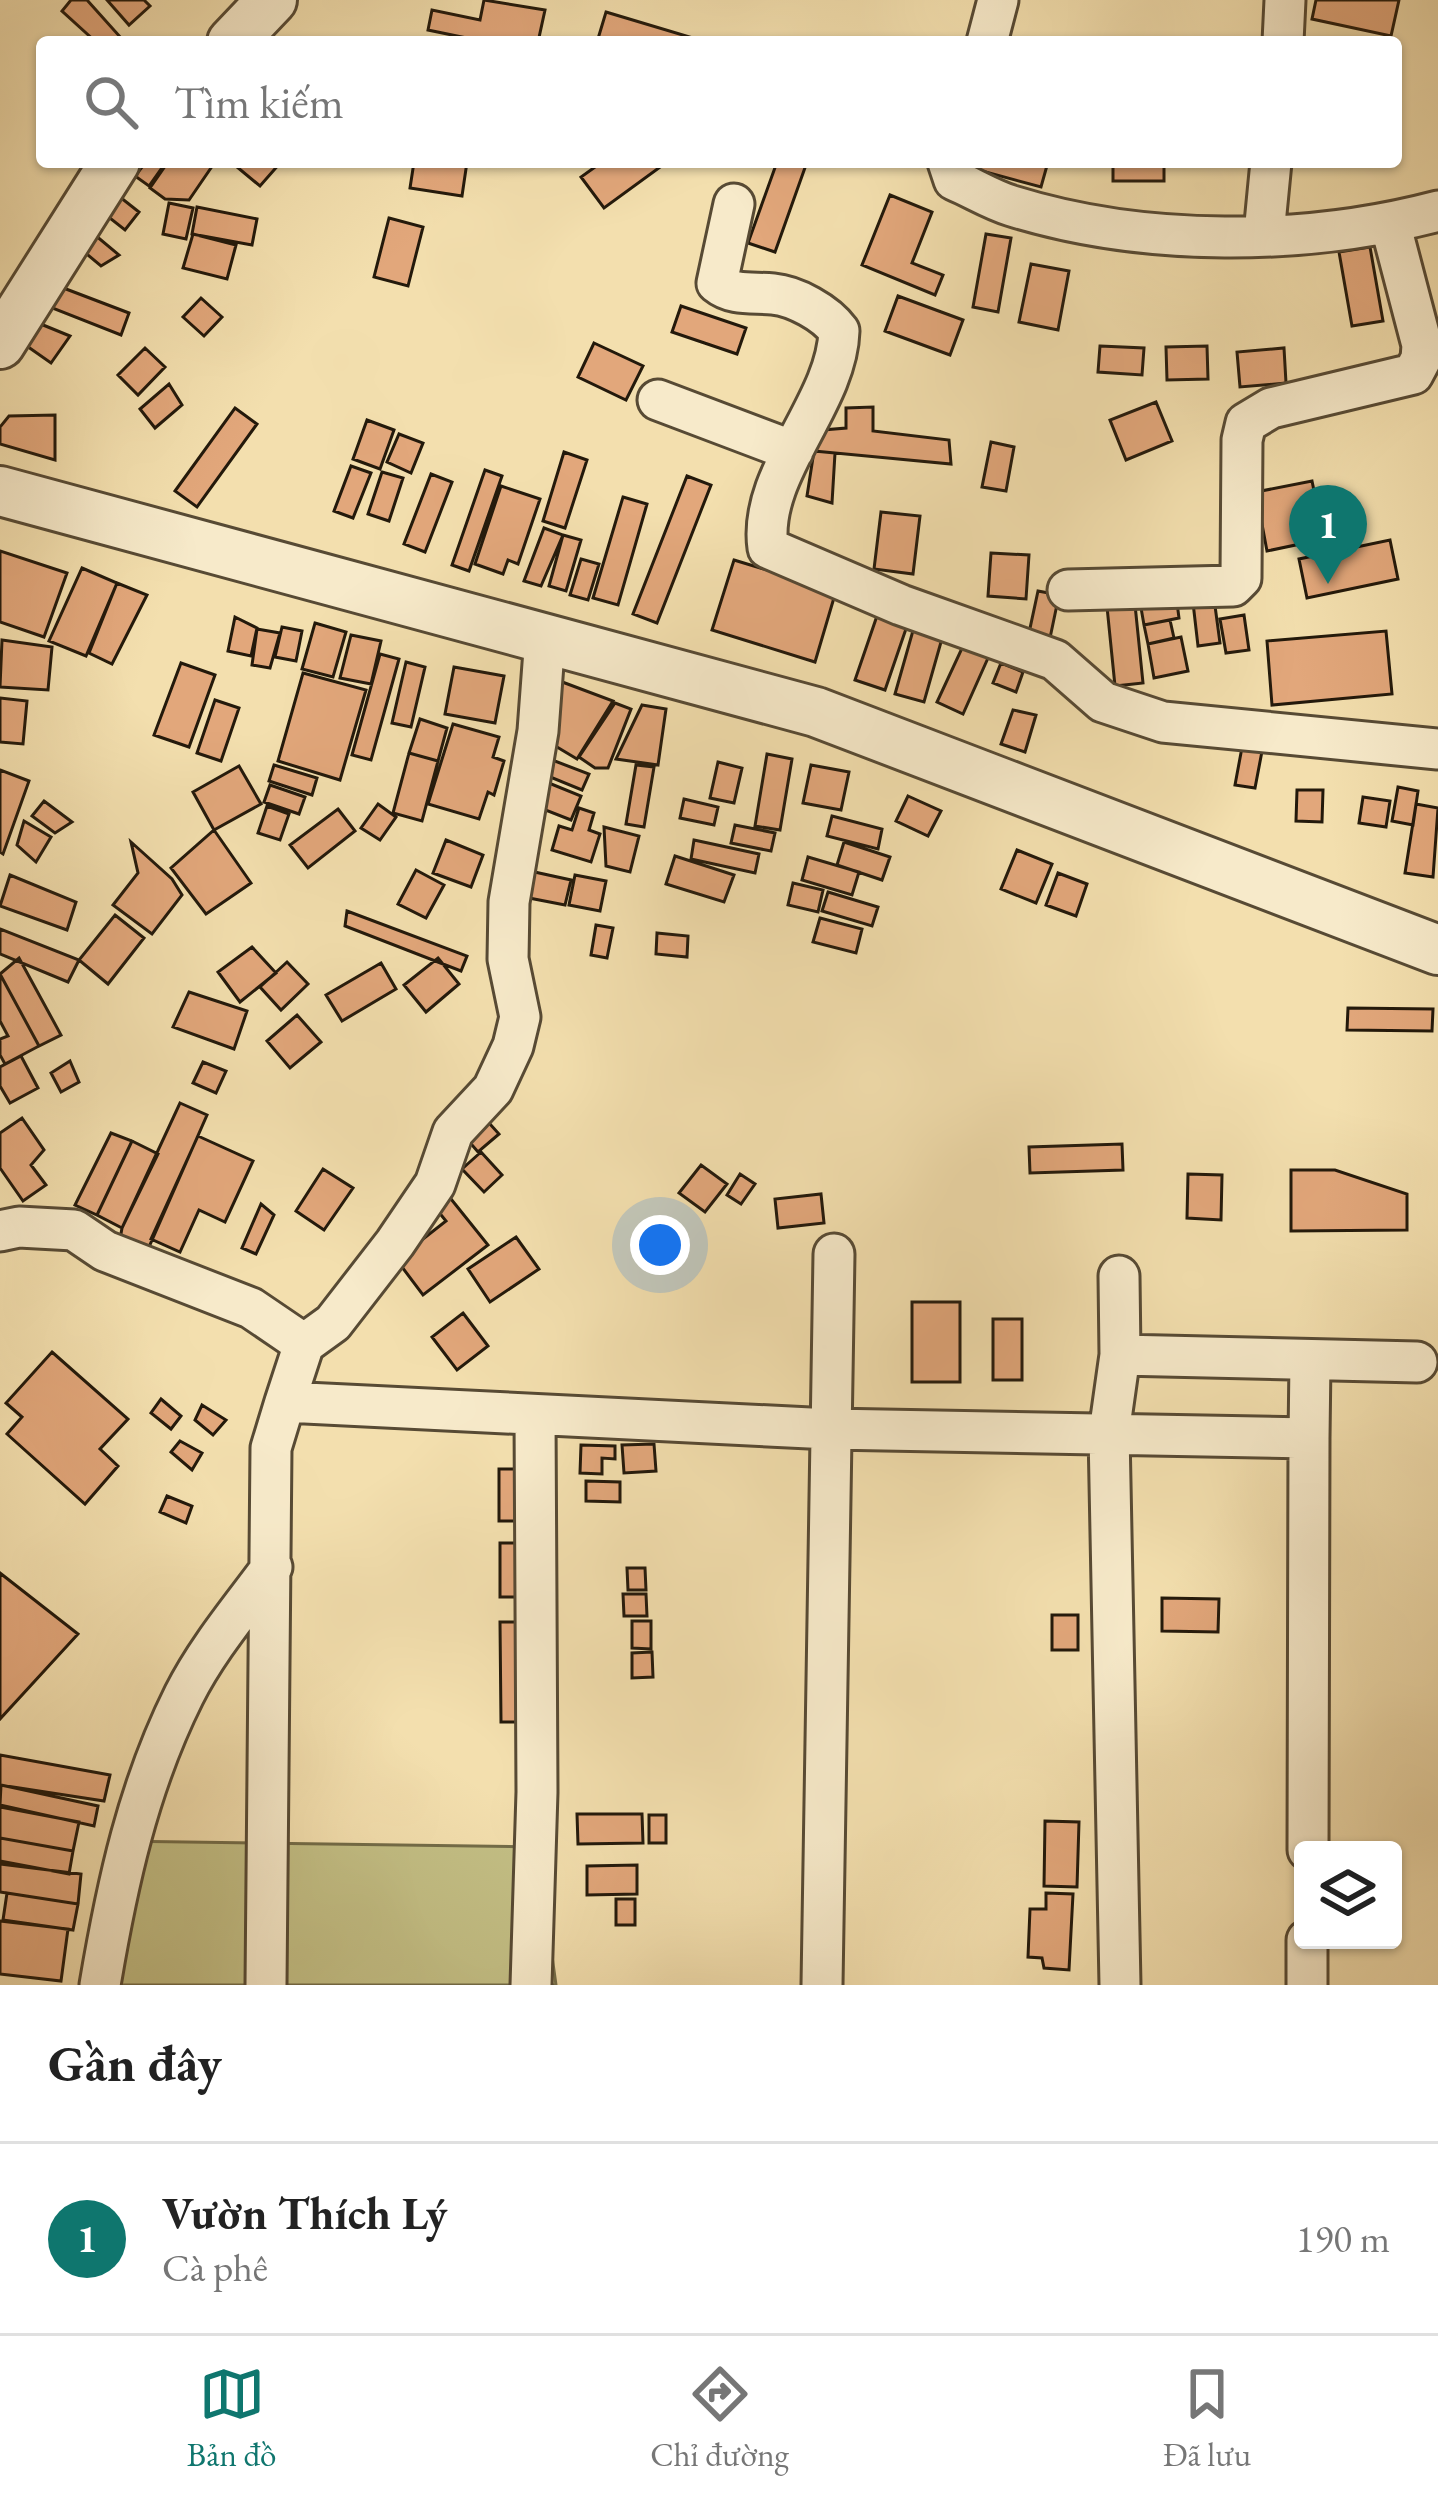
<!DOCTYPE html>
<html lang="vi">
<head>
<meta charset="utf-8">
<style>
  :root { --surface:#fff; --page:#f2f2f2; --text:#222; --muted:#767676; --line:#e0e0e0; --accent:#0f766e }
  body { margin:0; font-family:"EB Garamond",serif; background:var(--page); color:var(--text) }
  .controls { position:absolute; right:36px; bottom:36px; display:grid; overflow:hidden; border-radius:12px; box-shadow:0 3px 9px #0004 }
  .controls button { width:108px; height:108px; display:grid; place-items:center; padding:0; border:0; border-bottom:3px solid var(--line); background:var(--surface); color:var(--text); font:60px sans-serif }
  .you { position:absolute; left:660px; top:1245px; width:42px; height:42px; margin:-30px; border:9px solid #fff; border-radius:50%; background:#1a73e8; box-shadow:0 0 0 18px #1a73e833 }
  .badge { display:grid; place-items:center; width:78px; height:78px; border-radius:50%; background:var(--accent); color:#fff; font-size:39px; font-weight:700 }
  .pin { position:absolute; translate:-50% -99px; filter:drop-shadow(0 3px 6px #0008) }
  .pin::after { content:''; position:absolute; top:63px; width:42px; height:36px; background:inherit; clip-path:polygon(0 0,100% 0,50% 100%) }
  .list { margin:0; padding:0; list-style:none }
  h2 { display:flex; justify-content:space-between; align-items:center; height:156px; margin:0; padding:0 48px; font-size:51px }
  h2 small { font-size:39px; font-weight:400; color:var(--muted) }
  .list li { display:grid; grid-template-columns:78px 1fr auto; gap:36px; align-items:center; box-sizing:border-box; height:192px; padding:0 48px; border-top:3px solid var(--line) }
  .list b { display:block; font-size:45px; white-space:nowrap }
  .list p { margin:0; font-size:39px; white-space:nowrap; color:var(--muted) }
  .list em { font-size:39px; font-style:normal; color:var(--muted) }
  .icon { flex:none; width:66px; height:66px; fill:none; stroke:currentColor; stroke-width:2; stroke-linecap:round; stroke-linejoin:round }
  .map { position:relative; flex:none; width:1438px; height:1985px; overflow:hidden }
  .search { position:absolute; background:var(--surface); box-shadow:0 3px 9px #0004; left:36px; right:36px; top:36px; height:132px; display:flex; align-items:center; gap:30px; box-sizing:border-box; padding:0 42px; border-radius:12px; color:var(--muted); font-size:45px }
  .sheet { height:348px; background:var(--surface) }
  nav { display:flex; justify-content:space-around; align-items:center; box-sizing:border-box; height:168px; border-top:3px solid var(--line); background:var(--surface); font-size:33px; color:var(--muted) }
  nav a { display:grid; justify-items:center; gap:6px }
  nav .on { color:var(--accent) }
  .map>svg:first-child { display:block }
  .green { fill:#c3bf85; stroke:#736c48; stroke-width:3 }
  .building { fill:#e2a77b; stroke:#23190b; stroke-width:3 }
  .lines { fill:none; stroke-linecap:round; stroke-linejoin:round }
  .minor-casing { stroke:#574a34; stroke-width:45 }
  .tertiary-casing { stroke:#574a34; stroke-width:54 }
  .minor { stroke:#f7eaca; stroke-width:39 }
  .tertiary { stroke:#f7eaca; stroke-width:48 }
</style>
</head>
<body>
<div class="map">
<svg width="1438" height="1985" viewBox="0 0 1438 1985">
  <rect width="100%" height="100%" fill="#f3dfae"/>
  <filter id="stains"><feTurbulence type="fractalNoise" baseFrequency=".00167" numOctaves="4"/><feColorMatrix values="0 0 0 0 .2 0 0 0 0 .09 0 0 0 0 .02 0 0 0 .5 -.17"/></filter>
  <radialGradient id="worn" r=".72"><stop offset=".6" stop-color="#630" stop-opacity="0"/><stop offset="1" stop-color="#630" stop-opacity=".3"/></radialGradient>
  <path class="green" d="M116 1841 537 1847 556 1985H81Z"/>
  <path class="building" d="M71 0H87L122 39 96 42 62 11Z
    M107 0H144L150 6 129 25Z
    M484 0 545 10 538 42H486L428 30 432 10 480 20Z
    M1316 0H1399L1391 36 1312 19Z
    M606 12 693 38 692 42H597Z
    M146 162H166L149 186 135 176Z
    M168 162H215L189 200 165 199 150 188Z
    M231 162H281L260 186Z
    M414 162H467L462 196 410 188Z
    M602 162H667L604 208 581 177Z
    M777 162H807L775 252 748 243Z
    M973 162H1048L1041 187 971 168Z
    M1113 162H1164V181H1113Z
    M106 186 139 212 125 230 92 204Z
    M890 195 932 212 912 263 943 275 935 295 862 265Z
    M169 203 193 208 186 239 163 234Z
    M197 207 257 219 252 245 192 234Z
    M389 218 423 227 408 286 374 277Z
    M89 230 119 255 101 266 76 245Z
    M193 234 236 245 227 279 183 268Z
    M986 234 1011 238 998 312 973 307Z
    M1370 247 1383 321 1352 326 1339 252Z
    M1031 264 1069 271 1058 330 1019 322Z
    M45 281 129 313 121 335 37 302Z
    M898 296 963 320 950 355 885 331Z
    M201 298 222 317 204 336 183 317Z
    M681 306 746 328 737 354 672 332Z
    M26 318 70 336 51 363 14 337Z
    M594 343 643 366 626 400 578 377Z
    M1100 346 1144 348 1142 375 1098 372Z
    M1207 346 1208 379 1167 380 1166 347Z
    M145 348 165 367 138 395 118 375Z
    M1284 348 1286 383 1240 387 1237 352Z
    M169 384 182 405 155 428 140 409Z
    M1156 402 1172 441 1126 460 1110 420Z
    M873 407V431L949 440 951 464 814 451 823 430 846 428V408Z
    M235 408 257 424 197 507 175 491Z
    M55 415V460L0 444V427L9 416Z
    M367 420 394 430 380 469 353 459Z
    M399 434 423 443 411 473 387 462Z
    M991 442 1014 447 1006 491 982 487Z
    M814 451 835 453 832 503 807 496Z
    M564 452 587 460 565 528 543 521Z
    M351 466 371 473 353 518 334 511Z
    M485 470 502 476 469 571 452 565Z
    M382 472 403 478 389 521 368 514Z
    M431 474 452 482 425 552 404 544Z
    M687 476 711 485 657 623 633 614Z
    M1312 481 1324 539 1267 551 1256 492Z
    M501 486 540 499 518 564 508 560 503 574 475 564Z
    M623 497 647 504 618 605 593 598Z
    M881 512 920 516 913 574 874 569Z
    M544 528 563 535 541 586 524 581Z
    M563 535 581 540 566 591 549 586Z
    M1390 540 1398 579 1307 598 1299 559Z
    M0 551 67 573 44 637 0 622Z
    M991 553 1029 555 1026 599 988 596Z
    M581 559 599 564 588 600 570 595Z
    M734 560 836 591 815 662 712 630Z
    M82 568 117 583 86 656 49 641Z
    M117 583 147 595 112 664 89 653Z
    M1038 591 1059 595 1050 638 1029 633Z
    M1213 591 1220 643 1198 646 1192 594Z
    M1134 595 1143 683 1115 686 1106 597Z
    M1176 595 1179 618 1144 625 1140 602Z
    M878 613 908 623 885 690 855 680Z
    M1244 615 1249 650 1226 653 1220 619Z
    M235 617 257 628 251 656 228 651Z
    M1170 620 1174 638 1148 644 1144 625Z
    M315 623 346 632 333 677 302 669Z
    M282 627 302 631 296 661 275 657Z
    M914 627 943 635 924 702 895 694Z
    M257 629 280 633 270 668 252 665Z
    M1386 631 1392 694 1272 705 1267 641Z
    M351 635 381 641 371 684 340 678Z
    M1181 637 1188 671 1154 678 1148 644Z
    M2 640 52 647 48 690 0 687Z
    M963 646 988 658 963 714 937 702Z
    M380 654 399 659 371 760 352 755Z
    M406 662 425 667 411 727 392 723Z
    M181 663 215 675 189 747 154 735Z
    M1001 663 1023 672 1016 692 993 683Z
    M454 667 504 676 495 723 445 714Z
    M303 673 366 690 340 780 278 761Z
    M557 680 613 701 577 759 547 741Z
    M0 698 27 701 23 744 0 742Z
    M215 700 239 708 221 761 197 753Z
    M615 703 631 709 608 768H595L579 757Z
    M642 705 666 709 658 765 616 759Z
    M1013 710 1036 715 1025 752 1001 744Z
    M420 719 447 728 438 761 409 753Z
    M453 724 499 737 493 757 504 761 494 795 488 792 479 819 428 804Z
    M1243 742 1263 746 1255 788 1235 785Z
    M409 753 438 761 422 821 393 813Z
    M767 754 792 759 780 830 755 826Z
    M539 755 589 774 582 790 533 770Z
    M718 762 742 768 734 803 710 798Z
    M274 765 317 778 312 795 269 781Z
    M636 765 654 767 644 827 626 824Z
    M811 765 849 772 841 810 803 803Z
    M239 766 261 804 214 830 193 792Z
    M0 770 29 781 3 854 0 852Z
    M539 779 581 796 571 820 530 804Z
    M270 785 305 797 299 814 264 802Z
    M1398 787 1418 791 1413 825 1392 821Z
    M1297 790H1323L1322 822 1296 821Z
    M908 796 941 811 928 836 896 821Z
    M1363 797 1390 801 1386 827 1359 823Z
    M684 799 718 807 714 825 680 818Z
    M44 801 72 822 55 833 32 816Z
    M378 804 396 817 380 840 361 828Z
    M1416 804 1438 808 1433 877 1405 873Z
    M267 806 289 814 280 840 258 833Z
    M579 808 594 813 589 830 600 834 591 862 552 850 559 826 572 830Z
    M338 809 355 831 308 868 290 845Z
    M832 816 882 829 878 849 827 836Z
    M24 821 51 837 36 862 17 845Z
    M735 825 775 833 771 851 731 843Z
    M604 827 639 836 630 872 606 866Z
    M214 830 251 883 206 914 171 868Z
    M446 840 483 855 471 887 433 873Z
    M694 840 759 854 755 873 691 859Z
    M131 842 172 879 182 895 152 934 113 905 138 873Z
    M844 842 890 857 882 880 837 865Z
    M1017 850 1052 864 1036 903 1001 889Z
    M675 856 734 875 724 902 666 884Z
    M808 857 859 872 852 895 802 880Z
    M416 870 444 885 426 918 398 904Z
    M530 871 571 880 565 905 524 897Z
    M1058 873 1087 884 1076 916 1046 905Z
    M10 875 76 902 67 930 0 906Z
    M575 875 606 881 600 911 569 905Z
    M793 883 823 890 818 912 788 905Z
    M828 892 878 907 872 926 822 911Z
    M347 911 467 956 461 971 345 926Z
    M115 915 144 938 108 984 79 960Z
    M820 918 862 929 856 953 813 942Z
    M596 925 613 928 607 958 591 955Z
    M0 929 79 960 68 982 0 954Z
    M657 933 688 936 687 957 656 954Z
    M252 947 276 973 240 1002 218 972Z
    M19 958 61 1035 39 1046 0 974Z
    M438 958 459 984 426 1012 404 985Z
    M287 962 308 984 281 1010 260 987Z
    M381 963 396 989 342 1021 326 995Z
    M0 974 39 1046 5 1064 0 1055V1039L8 1036 0 1021Z
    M189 992 247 1011 234 1049 173 1027Z
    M1348 1008 1433 1009 1432 1031 1347 1030Z
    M297 1015 321 1042 290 1068 267 1041Z
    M21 1056 38 1088 10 1103 0 1086V1067Z
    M70 1061 79 1082 61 1092 51 1073Z
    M203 1062 226 1071 216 1093 193 1083Z
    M180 1103 207 1115 145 1256 119 1245 122 1228Z
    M481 1114 499 1134 478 1152 460 1131Z
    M22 1118 44 1150 31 1165 46 1185 23 1201 0 1168V1133Z
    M111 1133 132 1141 97 1215 75 1205Z
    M198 1136 253 1161 225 1222 199 1210 180 1252 151 1239Z
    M132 1141 158 1154 122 1228 97 1215Z
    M1122 1144 1123 1170 1030 1173 1029 1147Z
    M481 1152 502 1175 484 1192 462 1169Z
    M701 1165 727 1184 705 1212 679 1193Z
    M323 1169 353 1188 324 1230 296 1211Z
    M1291 1170H1335L1407 1194V1230L1291 1231Z
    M740 1174 755 1184 741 1204 727 1195Z
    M1188 1174 1222 1175 1221 1220 1187 1218Z
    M447 1194 488 1245 423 1295 393 1255 418 1243 446 1221 433 1205Z
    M821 1194 824 1223 778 1228 775 1199Z
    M261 1204 274 1215 256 1254 242 1248Z
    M516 1237 539 1269 490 1302 468 1269Z
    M912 1302H960V1382H912Z
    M463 1313 488 1346 457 1370 432 1337Z
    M993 1319H1022V1380H993Z
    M52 1352 128 1419 100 1449 118 1466 85 1504 7 1434 22 1417 6 1403Z
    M161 1399 181 1416 171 1429 151 1413Z
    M202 1405 226 1420 213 1435 195 1420Z
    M180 1441 202 1453 192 1470 171 1452Z
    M654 1444 656 1471 624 1473 622 1445Z
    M581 1445 615 1446V1459L602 1458V1474L580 1473Z
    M499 1469H522V1521H499Z
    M586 1481 620 1482V1502L586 1501Z
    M167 1496 192 1506 186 1523 160 1512Z
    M500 1543H528V1597H500Z
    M627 1568H645L646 1590H628Z
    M0 1573 78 1634 0 1719Z
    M623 1594H646L647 1616H624Z
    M1162 1598 1219 1599 1218 1632 1162 1631Z
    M1052 1615H1078V1650H1052Z
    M632 1621H651V1649L632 1648Z
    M500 1622H527L528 1722H501Z
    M652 1652 653 1677 632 1678V1653Z
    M0 1755 110 1775 104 1801 0 1785Z
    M1 1785 98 1806 94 1826 0 1805Z
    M0 1807 79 1822 73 1851 0 1838Z
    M577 1814H642L643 1843 578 1844Z
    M649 1815H666V1843H649Z
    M1045 1821 1079 1822 1077 1887 1044 1886Z
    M0 1838 73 1851 69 1874 0 1861Z
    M0 1864 81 1874 78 1904 0 1892Z
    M637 1865V1894L587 1895V1866Z
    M7 1893 78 1904 73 1930 3 1920Z
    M1046 1893 1073 1894 1069 1970 1044 1968 1042 1958 1028 1957 1030 1909H1046Z
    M616 1899H635V1925H616Z
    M0 1921 68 1929 61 1981 0 1974Z"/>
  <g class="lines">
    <defs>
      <path id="minor" d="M987 42 998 0
        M1283 42 1285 0
        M948 162 954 180C973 188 992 200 1012 206 1144 247 1305 246 1438 211
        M734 204 717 283C733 296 753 292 773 294 795 296 826 313 839 331 837 404 757 474 768 548L901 605 1055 660 1103 702 1163 722 1438 749
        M1264 234 1271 162
        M658 400 793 451
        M1068 590 1233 586 1241 578 1242 440 1246 423 1271 408 1413 374 1421 359 1422 345 1390 223
        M0 1231 19 1227 74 1230 105 1251 251 1308 304 1344 285 1402
        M1119 1276 1120 1355 1109 1433 1120 1985
        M304 1344 333 1323 395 1243 435 1184 453 1132 493 1089 513 1046 520 1017 508 959 509 902 538 731 545 637
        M1120 1355 1417 1362
        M1309 1438 1310 1361
        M100 1985C117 1884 138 1787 184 1695 207 1649 242 1608 272 1567
        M266 1985 271 1448 285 1402 830 1429 1309 1438 1308 1850
        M531 1985 537 1792 535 1417
        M822 1985 834 1254
        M1307 1985V1940"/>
      <path id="tertiary" d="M232 42 272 0
        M0 344 115 162
        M0 491 816 712 1438 950"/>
    </defs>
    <use href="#minor" class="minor-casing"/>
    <use href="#tertiary" class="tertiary-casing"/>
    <use href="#minor" class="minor"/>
    <use href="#tertiary" class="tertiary"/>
  </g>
  <rect width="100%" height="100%" filter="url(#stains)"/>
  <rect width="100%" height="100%" fill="url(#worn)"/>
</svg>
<div class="controls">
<button><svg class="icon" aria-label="layers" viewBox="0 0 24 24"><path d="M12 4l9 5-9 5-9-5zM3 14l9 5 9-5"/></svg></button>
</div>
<div class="you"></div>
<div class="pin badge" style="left:1328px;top:584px">1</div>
<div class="search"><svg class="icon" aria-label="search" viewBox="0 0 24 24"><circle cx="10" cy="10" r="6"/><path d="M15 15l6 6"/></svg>Tìm kiếm</div>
</div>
<section class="sheet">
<h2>Gần đây<small></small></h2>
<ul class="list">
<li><span class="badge">1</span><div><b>Vườn Thích Lý</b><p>Cà phê</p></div><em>190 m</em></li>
</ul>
</section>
<nav>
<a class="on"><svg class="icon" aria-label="map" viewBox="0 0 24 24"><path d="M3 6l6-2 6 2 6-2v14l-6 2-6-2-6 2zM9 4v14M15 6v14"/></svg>Bản đồ</a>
<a><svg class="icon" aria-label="directions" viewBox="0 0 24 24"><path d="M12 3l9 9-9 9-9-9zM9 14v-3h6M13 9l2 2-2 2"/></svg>Chỉ đường</a>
<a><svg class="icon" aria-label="saved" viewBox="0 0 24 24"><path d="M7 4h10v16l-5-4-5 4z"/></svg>Đã lưu</a>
</nav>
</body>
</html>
